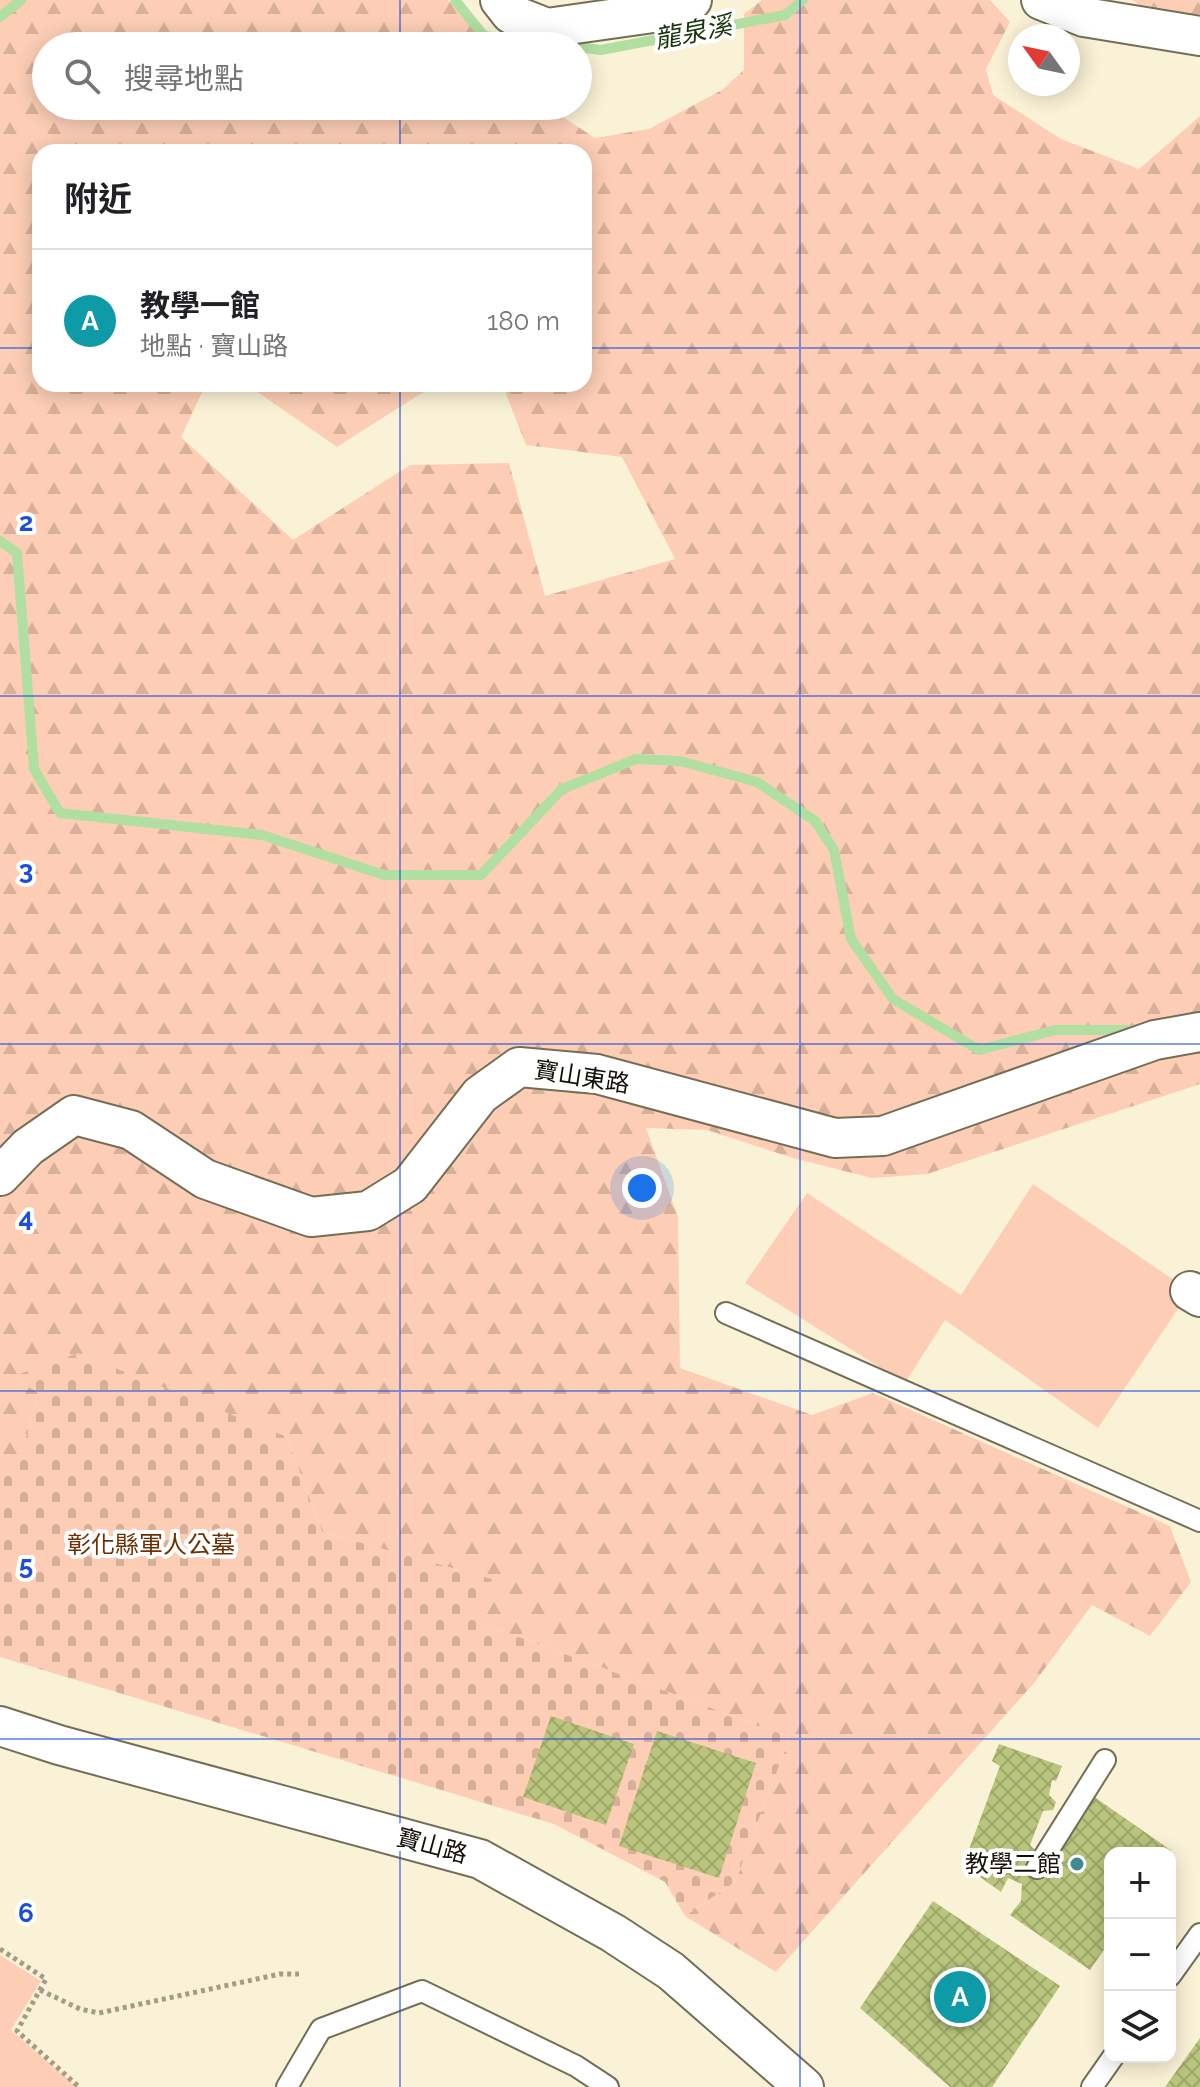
<!DOCTYPE html>
<html lang="zh-TW">
<head>
<meta charset="utf-8">
<style>
  :root { --surface:#fff; --page:#f6f6f6; --text:#202124; --muted:#757577; --line:#e0e0e0; --accent:#418990 }
  body { margin:0; font-family:Raleway,"Noto Sans TC",sans-serif; background:var(--page); color:var(--text) }
  .controls { position:absolute; right:24px; bottom:24px; display:grid; overflow:hidden; border-radius:16px; box-shadow:0 4px 20px #0003 }
  .controls button { width:72px; height:72px; display:grid; place-items:center; padding:0; border:0; border-bottom:2px solid var(--line); background:var(--surface); color:var(--text); font:40px sans-serif }
  .compass { position:absolute; left:1008px; top:24px; width:72px; height:72px; border-radius:50%; background:var(--surface); box-shadow:0 4px 20px #0003; rotate:303deg }
  .you { position:absolute; left:642px; top:1188px; width:28px; height:28px; margin:-20px; border:6px solid #fff; border-radius:50%; background:#1a73e8; box-shadow:0 0 0 12px #1a73e833 }
  .badge { display:grid; place-items:center; width:52px; height:52px; border-radius:50%; background:var(--accent); color:#fff; font-size:26px; font-weight:700 }
  .pin { position:absolute; translate:-50% -50%; border:4px solid #fff; box-shadow:0 2px 8px #0006 }
  .list { margin:0; padding:0; list-style:none }
  h2 { display:flex; justify-content:space-between; align-items:center; height:104px; margin:0; padding:0 32px; font-size:34px }
  h2 small { font-size:26px; font-weight:400; color:var(--muted) }
  .list li { display:grid; grid-template-columns:52px 1fr auto; gap:24px; align-items:center; box-sizing:border-box; height:144px; padding:0 32px; border-top:2px solid var(--line) }
  .list b { display:block; font-size:30px; white-space:nowrap }
  .list p { margin:0; font-size:26px; white-space:nowrap; color:var(--muted) }
  .list em { font-size:26px; font-style:normal; color:var(--muted) }
  .icon { flex:none; width:44px; height:44px; fill:none; stroke:currentColor; stroke-width:2; stroke-linecap:round; stroke-linejoin:round }
  .map { position:relative; flex:none; width:1200px; height:2087px; overflow:hidden }
  .search { position:absolute; background:var(--surface); box-shadow:0 4px 20px #0003; left:32px; top:32px; width:560px; height:88px; display:flex; align-items:center; gap:20px; box-sizing:border-box; padding:0 28px; border-radius:44px; color:var(--muted); font-size:30px }
  .panel { position:absolute; background:var(--surface); box-shadow:0 4px 20px #0003; left:32px; top:144px; width:560px; height:248px; border-radius:24px }
  .map>svg:first-child { display:block }
  .green { fill:#fdceb5 }
  .forest { fill:url(#forest-firs); fill-rule:evenodd }
  .cemetery { fill:url(#cemetery-stones) }
  .lines { fill:none; stroke-linecap:round; stroke-linejoin:round }
  .stream { stroke:#b1dfa2; stroke-width:10 }
  .building { fill:url(#building-cross-hatch) }
  .lane-casing { stroke:#756e56; stroke-width:24 }
  .street-casing { stroke:#756e56; stroke-width:42 }
  .path { stroke:#a29c87; stroke-width:5; stroke-dasharray:4 4; stroke-linecap:butt }
  .lane { stroke:#fff; stroke-width:20 }
  .street { stroke:#fff; stroke-width:38 }
  .grid { fill:none; stroke:#1d4ed8; stroke-width:2; stroke-opacity:0.55 }
  .poi-dot { fill:#418990; stroke:#fff; stroke-width:3 }
  .labels { text-anchor:middle; stroke-width:8; stroke-linejoin:round; paint-order:stroke }
  .street-label { font-size:24px; fill:#120f06; stroke:#fff }
  .park-label { font-size:24px; fill:#6d3004; stroke:#fff }
  .poi-label { font-size:24px; fill:#120f06; stroke:#fff; text-anchor:end }
  .water-label { font-size:26px; font-style:italic; fill:#16340b; stroke:#fff }
  .grid-label { font-size:26px; text-anchor:middle; font-weight:bold; fill:#1d4ed8; stroke:#fff; stroke-width:8; stroke-linejoin:round; paint-order:stroke }
</style>
</head>
<body>
<div class="map">
<svg width="1200" height="2087" viewBox="0 0 1200 2087">
  <defs>
    <pattern id="forest-firs" width="22" height="20" patternUnits="userSpaceOnUse" patternTransform="scale(2)"><rect width="22" height="20" fill="#fdceb5"/><path d="M5 1l3.5 6h-7zM16 11l3.5 6h-7z" fill="#d8b09a"/></pattern>
    <pattern id="cemetery-stones" width="16" height="16" patternUnits="userSpaceOnUse" patternTransform="scale(2)"><rect width="16" height="16" fill="#fdceb5"/><path d="M2 7V4a2 2 0 0 1 4 0v3zM10 15v-3a2 2 0 0 1 4 0v3z" fill="#d8b09a"/></pattern>
    <pattern id="building-cross-hatch" width="8" height="8" patternUnits="userSpaceOnUse" patternTransform="scale(2)"><rect width="8" height="8" fill="#b9c47c"/><path d="M0 0l8 8M0 8l8-8" fill="none" stroke="#9ea76a"/></pattern>
  </defs>
  <rect width="100%" height="100%" fill="#faf2d7"/>
  <path class="green" d="M1033 1184 1190 1291 1098 1428 945 1320 905 1383 745 1283 807 1193 961 1295Z
    M0 1955 41 1981 11 2030 77 2087H0Z"/>
  <path class="forest" d="M0 0H448L491 46H46V106H546L595 138 649 129 722 90 744 70V14L762 0H990L1010 22 986 69 993 95 1061 139 1139 169 1200 116V1084L927 1174 872 1178 793 1158 707 1130 646 1128 678 1217 680 1368 812 1415 873 1393 1170 1526 1191 1582 1150 1636 1092 1605 1034 1683 776 1972 685 1916 735 1882 790 1737 478 1622 491 1579 322 1532 287 1437 15 1377 38 1393 19 1465 0 1455ZM40 152H584V384H502L526 445 622 457 675 559 545 596 509 463 410 465 293 540 181 437 206 384H40Z
    M1132 0H1200V49Z
    M246 384H436L337 447Z"/>
  <path class="cemetery" d="M78 1353 287 1437 322 1532 492 1579 478 1622 790 1737 735 1882 685 1916 665 1882 554 1824 0 1657V1455L19 1464 38 1393 14 1376Z"/>
  <g class="lines">
    <path class="stream" d="M455 0 484 36 569 46
      M0 17 21 0
      M578 47 601 50 785 15 803 0
      M0 541 17 553 34 769 60 813 262 835 384 875H481L562 789 636 759 680 761 757 782 815 821 834 850 851 939 893 999 979 1050 1055 1030H1139"/>
  </g>
  <path class="building" d="M551 1716 634 1744 606 1825 523 1797Z
    M657 1731 756 1763 719 1878 619 1846Z
    M999 1744 1062 1766 1056 1781 1052 1780 1049 1795 1056 1802 1053 1810 1043 1811 1030 1845 1040 1855 1029 1873 1036 1878 1093 1796 1172 1851 1110 1853V1941L1090 1970 1010 1915 1021 1901 1022 1884 1008 1878 1001 1892 973 1872 979 1857 968 1852 1000 1766 992 1761Z
    M933 1901 1060 1986 992 2087H950L860 2008Z
    M1200 2038V2087H1165Z"/>
  <g class="lines">
    <defs>
      <path id="lane" d="M726 1313 1200 1521
        M1037 1868 1105 1760
        M1170 1976 1200 1934
        M287 2087 321 2029 422 1991 576 2066 608 2087
        M1092 2087 1113 2057"/>
      <path id="street" d="M500 0 511 14 547 28 660 12 692 0
        M1041 0 1084 17 1200 36
        M0 1176 28 1147 74 1115 131 1130 205 1179 311 1217 368 1211 410 1185 480 1095 519 1067 597 1074 835 1138 883 1136 1155 1040 1200 1032
        M1190 1291 1200 1297
        M0 1726 59 1745 480 1859 613 1933 671 1971 804 2087"/>
    </defs>
    <use href="#lane" class="lane-casing"/>
    <use href="#street" class="street-casing"/>
    <path class="path" d="M0 1949 46 1979 17 2031 79 2087
      M40 1990 80 2009 99 2013 280 1974H299"/>
    <use href="#lane" class="lane"/>
    <use href="#street" class="street"/>
  </g>
  <path class="grid" d="M400 0V46M800 0V2087M400 106V152M0 348H40M584 348H1200M400 384V2087M0 696H1200M0 1044H1200M0 1391H1200M0 1739H1200"/>
  <circle class="poi-dot" cx="1077" cy="1864" r="8"/>
  <g class="labels">
    <g class="street-label">
      <text transform="translate(582 1077) rotate(9)" y="8">寶山東路</text>
      <text transform="translate(432 1846) rotate(15)" y="8">寶山路</text>
    </g>
    <g class="park-label">
      <text x="151" y="1553">彰化縣軍人公墓</text>
    </g>
    <g class="poi-label">
      <text x="1061" y="1872">教學二館</text>
    </g>
    <g class="water-label">
      <text transform="translate(693 32) rotate(-11)" y="9">龍泉溪</text>
    </g>
  </g>
  <g class="grid-label">
    <text x="26" y="531">2</text>
    <text x="26" y="879">3</text>
    <text x="26" y="1227">4</text>
    <text x="26" y="1574">5</text>
    <text x="26" y="1922">6</text>
  </g>
</svg>
<div class="controls">
<button>+</button>
<button>−</button>
<button><svg class="icon" aria-label="layers" viewBox="0 0 24 24"><path d="M12 4l9 5-9 5-9-5zM3 14l9 5 9-5"/></svg></button>
</div>
<svg class="compass" viewBox="-18 -18 36 36"><path d="M0-13l5 13h-10z" fill="#e53935"/><path d="M0 13l5-13h-10z" fill="#757577"/></svg>
<div class="you"></div>
<div class="pin badge" style="left:960px;top:1997px;background:#0f9aa8">A</div>
<div class="search"><svg class="icon" aria-label="search" viewBox="0 0 24 24"><circle cx="10" cy="10" r="6"/><path d="M15 15l6 6"/></svg>搜尋地點</div>
<section class="panel">
<h2>附近<small></small></h2>
<ul class="list">
<li><span class="badge" style="background:#0f9aa8">A</span><div><b>教學一館</b><p>地點 · 寶山路</p></div><em>180 m</em></li>
</ul>
</section>
</div>
</body>
</html>
